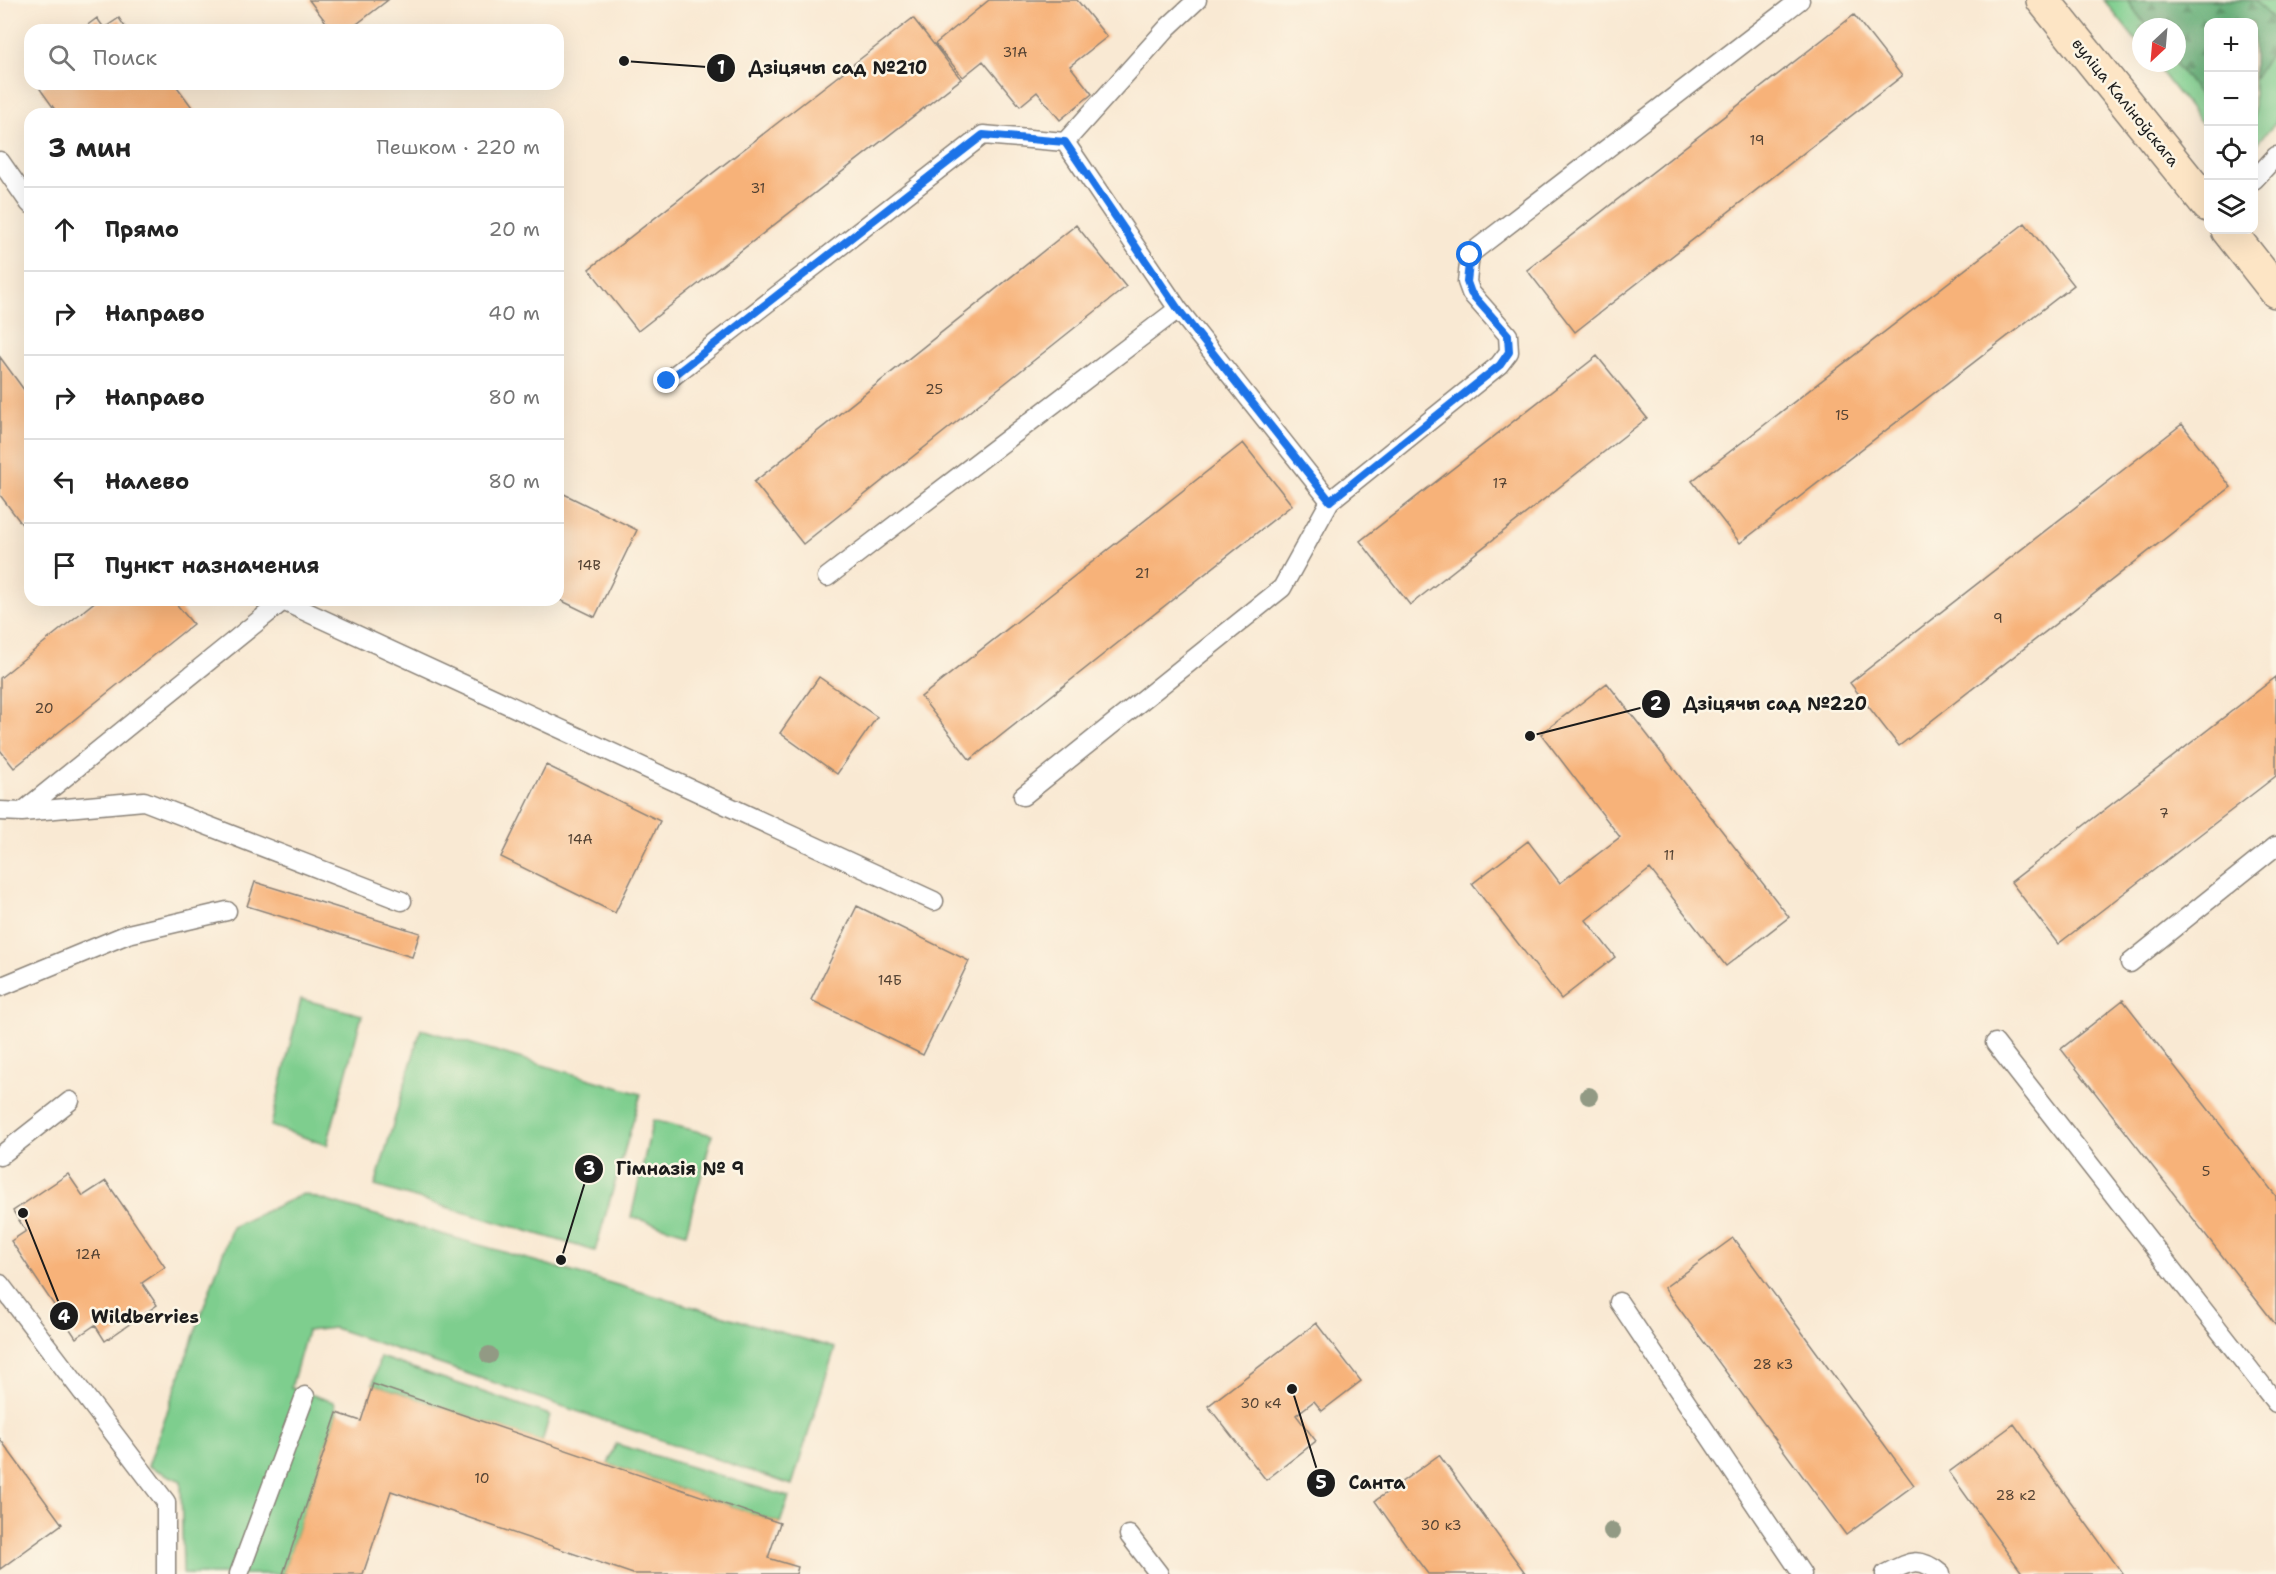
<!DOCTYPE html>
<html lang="ru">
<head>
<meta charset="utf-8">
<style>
  :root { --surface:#fff; --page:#f6f6f6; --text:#222; --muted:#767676; --line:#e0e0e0 }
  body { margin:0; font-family:"Shantell Sans",sans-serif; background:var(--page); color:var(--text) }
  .controls { position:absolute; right:18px; top:18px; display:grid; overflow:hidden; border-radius:12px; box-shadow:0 6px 24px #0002 }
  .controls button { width:54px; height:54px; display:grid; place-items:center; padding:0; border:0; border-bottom:2px solid var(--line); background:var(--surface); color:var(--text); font:30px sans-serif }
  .compass { position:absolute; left:2132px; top:18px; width:54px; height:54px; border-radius:50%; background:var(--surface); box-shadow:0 6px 24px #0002; rotate:206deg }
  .stop { position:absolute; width:18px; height:18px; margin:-14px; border:4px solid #1a73e8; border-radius:50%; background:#fff }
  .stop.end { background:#1a73e8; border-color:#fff; box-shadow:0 2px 6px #0008 }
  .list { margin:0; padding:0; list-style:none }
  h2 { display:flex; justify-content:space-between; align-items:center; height:78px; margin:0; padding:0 24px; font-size:26px }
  h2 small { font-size:20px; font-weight:400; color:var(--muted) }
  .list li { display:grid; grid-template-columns:39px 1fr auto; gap:18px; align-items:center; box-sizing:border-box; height:84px; padding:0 24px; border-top:2px solid var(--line) }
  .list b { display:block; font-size:22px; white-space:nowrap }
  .list em { font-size:20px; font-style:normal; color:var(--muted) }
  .icon { flex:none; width:33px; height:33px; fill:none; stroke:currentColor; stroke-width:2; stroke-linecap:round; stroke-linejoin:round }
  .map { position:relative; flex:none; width:2276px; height:1574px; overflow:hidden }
  .search { position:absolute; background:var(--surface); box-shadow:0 6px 24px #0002; left:24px; top:24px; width:540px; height:66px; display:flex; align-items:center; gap:15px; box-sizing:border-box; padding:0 21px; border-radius:18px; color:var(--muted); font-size:22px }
  .panel { position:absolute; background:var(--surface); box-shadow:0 6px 24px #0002; left:24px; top:108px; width:540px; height:498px; border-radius:18px }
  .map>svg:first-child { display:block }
  .grass { fill:#7ece8e; stroke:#4d7555; stroke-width:1.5 }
  .forest { fill:url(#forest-firs); stroke:#41664a; stroke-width:1.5 }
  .building { fill:#f7b279 }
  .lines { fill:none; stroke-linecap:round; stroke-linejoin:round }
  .lane-casing { stroke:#8a8278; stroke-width:21 }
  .secondary-casing { stroke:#8a8278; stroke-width:36 }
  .lane { stroke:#fff; stroke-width:18 }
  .secondary { stroke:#fde5c5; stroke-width:33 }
  .tree { fill:#929a84 }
  .route { stroke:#1a73e8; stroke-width:8 }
  .labels { text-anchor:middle; stroke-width:5; stroke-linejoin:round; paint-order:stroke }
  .number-label { font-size:14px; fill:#534233 }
  .street-label { font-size:16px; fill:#1c1c1c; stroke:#fcf5e5 }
  .leader { fill:none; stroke:#1c1c1c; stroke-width:2 }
  .callout-dot { fill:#1c1c1c; stroke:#fcf5e5; stroke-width:2 }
  .mark-label { font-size:18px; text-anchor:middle; font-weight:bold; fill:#fff }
  .callout-label { font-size:18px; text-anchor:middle; font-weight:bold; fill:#1c1c1c; stroke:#fcf5e5; stroke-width:5; stroke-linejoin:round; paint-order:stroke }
</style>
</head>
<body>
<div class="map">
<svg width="2276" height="1574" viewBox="0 0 2276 1574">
  <defs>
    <pattern id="forest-firs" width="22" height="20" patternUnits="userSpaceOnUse" patternTransform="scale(1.5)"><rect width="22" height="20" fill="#66b179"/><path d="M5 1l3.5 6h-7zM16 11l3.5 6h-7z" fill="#538f62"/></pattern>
  </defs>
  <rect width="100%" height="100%" fill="#fcf5e5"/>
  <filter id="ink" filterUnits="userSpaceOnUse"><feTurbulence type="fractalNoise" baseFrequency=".0167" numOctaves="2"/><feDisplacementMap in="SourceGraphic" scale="12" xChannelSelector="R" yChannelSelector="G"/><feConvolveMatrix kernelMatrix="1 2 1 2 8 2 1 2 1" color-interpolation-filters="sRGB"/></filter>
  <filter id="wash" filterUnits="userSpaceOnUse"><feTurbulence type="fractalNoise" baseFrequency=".008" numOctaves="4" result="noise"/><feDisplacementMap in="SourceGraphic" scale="24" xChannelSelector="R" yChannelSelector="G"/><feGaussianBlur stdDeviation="1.35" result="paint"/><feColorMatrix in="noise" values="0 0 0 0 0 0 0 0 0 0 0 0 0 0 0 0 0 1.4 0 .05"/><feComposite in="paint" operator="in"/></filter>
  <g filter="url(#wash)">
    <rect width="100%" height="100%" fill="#f9e9d3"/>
    <path class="grass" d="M2104 0H2276V123L2254 146V22H2208V131L2154 63H2177V27H2141V47Z
      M301 999 362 1015 327 1145 271 1126Z
      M421 1029 641 1094 595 1251 375 1186Z
      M653 1120 712 1135 686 1233 631 1217Z
      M303 1194 835 1348 792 1485 334 1328 307 1331 291 1388 334 1402 337 1413 283 1574H183L181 1481 148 1466 232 1227Z
      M380 1357 550 1415 542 1442 373 1384Z
      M616 1444 789 1497 780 1523 608 1464Z"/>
    <path class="forest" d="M2127 0H2255L2276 24V45L2254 80V22H2208V106L2175 63H2177V27H2147Z"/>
    <g id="blocks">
      <path class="building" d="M309 0H388L349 30H332Z
        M989 0H1077L1107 37 1070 66 1092 94 1060 120 1037 92 1020 106 983 61 963 77 935 44Z
        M1854 15 1902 76 1575 332 1527 270Z
        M97 18 104 28 119 18 127 30H81Z
        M913 18 961 79 638 331 589 269Z
        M47 84H175L197 114H58L40 89Z
        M2025 223 2074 285 1740 543 1692 481Z
        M1076 225 1126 287 803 544 754 482Z
        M1597 356 1647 418 1410 605 1360 541Z
        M0 357 30 398V523L24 527 0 495Z
        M2182 424 2231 487 1899 746 1850 683Z
        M1243 443 1292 505 970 760 921 697Z
        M558 491 637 530 595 617 558 599Z
        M97 600H173L193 624 14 768 0 750V678Z
        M819 677 877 717 837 774 780 733Z
        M2276 677V776L2058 944 2011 882Z
        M1607 683 1789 917 1726 966 1650 869 1586 920 1615 957 1561 999 1472 884 1528 841 1560 883 1620 837 1541 734Z
        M546 765 660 821 615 913 501 857Z
        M255 882 420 933 412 957 247 906Z
        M857 906 969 961 923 1055 811 1000Z
        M2123 1000 2276 1196V1325L2061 1049Z
        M68 1174 83 1196 106 1181 165 1267 142 1283 157 1305 105 1341 95 1325 76 1338 11 1241 26 1231 13 1211Z
        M1733 1238 1914 1485 1846 1535 1664 1288Z
        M1316 1323 1361 1381 1322 1411 1314 1401 1296 1415 1316 1441 1266 1480 1208 1406Z
        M373 1384 780 1523 768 1558 798 1567 796 1574H633L391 1491 363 1574H283L337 1413 361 1421Z
        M2014 1424 2123 1574H2023L1982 1518 1949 1472Z
        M0 1439 62 1524 0 1569Z
        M1439 1455 1526 1574H1428L1409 1549 1375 1501Z"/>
    </g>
  </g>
  <g filter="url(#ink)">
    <use href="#blocks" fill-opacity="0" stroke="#8a8278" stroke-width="1.5"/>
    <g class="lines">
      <defs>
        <path id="lane" d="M1065 142 1168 27 1197 0
          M0 161 30 204
          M2254 180 2276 156
          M667 381 983 135 1065 142 1178 309 1330 501
          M827 577 1178 309
          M283 601 934 901
          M1023 796 1282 588 1330 501 1499 365 1509 352 1508 335 1471 293 1467 282 1470 254 1800 0
          M0 811 22 812 283 601
          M22 812 144 801 402 901
          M2130 963 2276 846
          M0 987 128 934 227 911
          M1995 1043 2276 1403
          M0 1156 70 1101
          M0 1284 166 1502V1574
          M1619 1302 1802 1574
          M1129 1535 1159 1574
          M239 1574 305 1396
          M1885 1574C1909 1562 1919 1555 1941 1574"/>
        <path id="secondary" d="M2043 0 2208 205
          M2228 230 2276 291"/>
      </defs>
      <use href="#lane" class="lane-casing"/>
      <use href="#secondary" class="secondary-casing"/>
      <use href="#lane" class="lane"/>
      <use href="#secondary" class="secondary"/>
    </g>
    <g class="tree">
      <circle cx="1589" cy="1096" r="9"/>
      <circle cx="489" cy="1355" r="9"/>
      <circle cx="1612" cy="1531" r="9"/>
    </g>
  </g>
  <g class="lines" filter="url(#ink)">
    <path class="route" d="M667 381 983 135 1065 142 1178 309 1330 501 1500 365 1509 352 1508 335 1471 293 1467 282 1470 255"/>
  </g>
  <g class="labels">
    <g class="number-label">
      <text x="1015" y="57">31А</text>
      <text x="1757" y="145">19</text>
      <text x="758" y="193">31</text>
      <text x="934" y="394">25</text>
      <text x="1842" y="420">15</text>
      <text x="1500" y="488">17</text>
      <text x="589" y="570">14В</text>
      <text x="1142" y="578">21</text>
      <text x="1998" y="623">9</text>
      <text x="44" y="713">20</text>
      <text x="2164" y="818">7</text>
      <text x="580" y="844">14А</text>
      <text x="1669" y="860">11</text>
      <text x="890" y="985">14Б</text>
      <text x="2206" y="1176">5</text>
      <text x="88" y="1259">12А</text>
      <text x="1773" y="1369">28 к3</text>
      <text x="1261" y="1408">30 к4</text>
      <text x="482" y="1483">10</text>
      <text x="2016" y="1500">28 к2</text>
      <text x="1441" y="1530">30 к3</text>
    </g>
    <g class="street-label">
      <text transform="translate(2126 102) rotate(51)" y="6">вуліца Каліноўскага</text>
    </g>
  </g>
  <path class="leader" d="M624 61L721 68M1530 736L1656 704M561 1260L589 1169M23 1213L64 1316M1292 1389L1321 1483"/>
  <g class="callout-dot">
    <circle cx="624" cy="61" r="6"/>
    <circle cx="1530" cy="736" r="6"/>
    <circle cx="561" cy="1260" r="6"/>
    <circle cx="23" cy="1213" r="6"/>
    <circle cx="1292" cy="1389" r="6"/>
    <circle cx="721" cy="68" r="15"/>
    <circle cx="1656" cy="704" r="15"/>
    <circle cx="589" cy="1169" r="15"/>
    <circle cx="64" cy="1316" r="15"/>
    <circle cx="1321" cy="1483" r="15"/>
  </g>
  <g class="mark-label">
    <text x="721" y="74">1</text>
    <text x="1656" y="710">2</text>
    <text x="589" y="1175">3</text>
    <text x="64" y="1323">4</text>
    <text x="1321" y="1489">5</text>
  </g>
  <g class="callout-label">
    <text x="838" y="74">Дзіцячы сад №210</text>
    <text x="1775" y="710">Дзіцячы сад №220</text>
    <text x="680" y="1175">Гімназія № 9</text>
    <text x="145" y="1323">Wildberries</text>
    <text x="1377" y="1489">Санта</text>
  </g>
</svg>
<div class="controls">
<button>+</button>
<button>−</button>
<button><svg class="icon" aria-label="locate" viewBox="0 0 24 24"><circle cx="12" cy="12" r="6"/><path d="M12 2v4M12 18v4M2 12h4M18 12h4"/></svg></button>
<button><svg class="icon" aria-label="layers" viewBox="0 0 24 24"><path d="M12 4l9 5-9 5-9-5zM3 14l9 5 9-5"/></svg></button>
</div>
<svg class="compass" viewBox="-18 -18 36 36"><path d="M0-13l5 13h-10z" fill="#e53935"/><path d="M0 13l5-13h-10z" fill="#767676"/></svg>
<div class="stop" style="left:1470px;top:255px"></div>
<div class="stop end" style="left:667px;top:381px"></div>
<div class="search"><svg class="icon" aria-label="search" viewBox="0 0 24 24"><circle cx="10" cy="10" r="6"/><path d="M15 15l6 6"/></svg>Поиск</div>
<section class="panel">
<h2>3 мин<small>Пешком · 220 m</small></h2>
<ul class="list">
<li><svg class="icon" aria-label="ahead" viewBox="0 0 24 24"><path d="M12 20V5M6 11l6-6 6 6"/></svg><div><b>Прямо</b></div><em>20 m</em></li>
<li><svg class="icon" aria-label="right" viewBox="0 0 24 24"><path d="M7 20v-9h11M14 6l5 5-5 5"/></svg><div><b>Направо</b></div><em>40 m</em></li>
<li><svg class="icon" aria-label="right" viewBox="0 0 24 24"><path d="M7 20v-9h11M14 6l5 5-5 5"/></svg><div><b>Направо</b></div><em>80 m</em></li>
<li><svg class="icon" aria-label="left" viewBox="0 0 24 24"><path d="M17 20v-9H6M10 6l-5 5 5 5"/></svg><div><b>Налево</b></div><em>80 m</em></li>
<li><svg class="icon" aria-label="arrive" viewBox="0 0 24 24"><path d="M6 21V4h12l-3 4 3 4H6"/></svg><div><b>Пункт назначения</b></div></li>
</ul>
</section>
</div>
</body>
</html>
